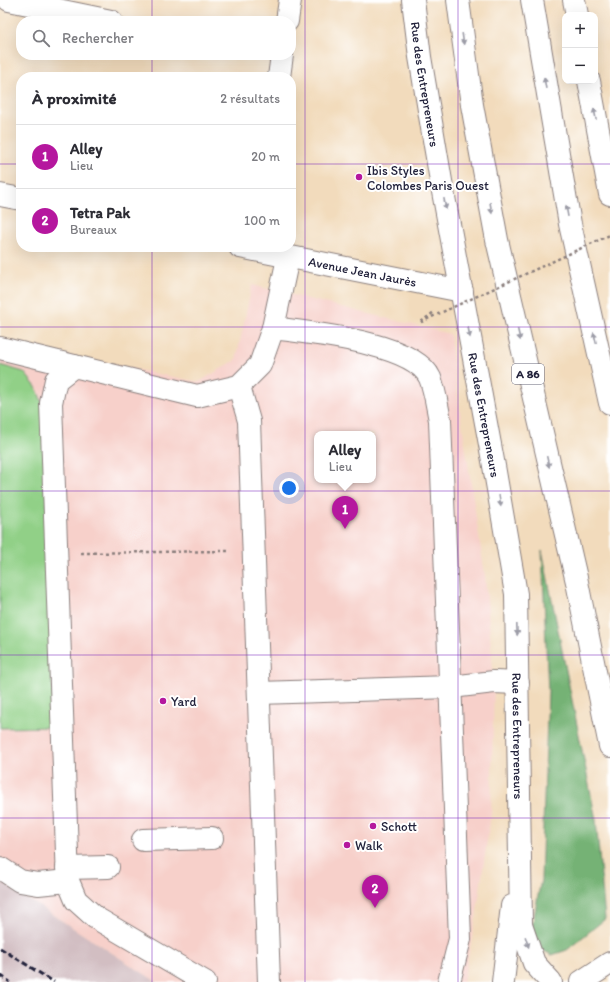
<!DOCTYPE html>
<html lang="fr">
<head>
<meta charset="utf-8">
<style>
  :root { --surface:#fff; --page:#f7f7f7; --text:#2b2b33; --muted:#7c7c81; --line:#e1e1e2; --accent:#b5179e }
  body { margin:0; font-family:Itim,sans-serif; background:var(--page); color:var(--text) }
  .controls { position:absolute; right:12px; top:12px; display:grid; overflow:hidden; border-radius:8px; box-shadow:0 4px 16px #0002 }
  .controls button { width:36px; height:36px; display:grid; place-items:center; padding:0; border:0; border-bottom:1px solid var(--line); background:var(--surface); color:var(--text); font:20px sans-serif }
  .you { position:absolute; left:289px; top:488px; width:14px; height:14px; margin:-10px; border:3px solid #fff; border-radius:50%; background:#1a73e8; box-shadow:0 0 0 6px #1a73e833 }
  .badge { display:grid; place-items:center; width:26px; height:26px; border-radius:50%; background:var(--accent); color:#fff; font-size:13px; font-weight:700 }
  .pin { position:absolute; translate:-50% -33px; filter:drop-shadow(0 1px 2px #0008) }
  .pin::after { content:''; position:absolute; top:21px; width:14px; height:12px; background:inherit; clip-path:polygon(0 0,100% 0,50% 100%) }
  .popup { position:absolute; left:314px; top:431px; width:62px; height:52px; box-sizing:border-box; display:grid; place-content:center; border-radius:8px; background:var(--surface); filter:drop-shadow(0 1px 3px #0005); font-size:13px; white-space:nowrap; color:var(--muted) }
  .popup b { font-size:15px; color:var(--text) }
  .popup::after { content:''; position:absolute; left:50%; top:100%; margin-left:-8px; border:8px solid transparent; border-top-color:var(--surface) }
  .list { margin:0; padding:0; list-style:none }
  h2 { display:flex; justify-content:space-between; align-items:center; height:52px; margin:0; padding:0 16px; font-size:17px }
  h2 small { font-size:13px; font-weight:400; color:var(--muted) }
  .list li { display:grid; grid-template-columns:26px 1fr auto; gap:12px; align-items:center; box-sizing:border-box; height:64px; padding:0 16px; border-top:1px solid var(--line) }
  .list b { display:block; font-size:15px; white-space:nowrap }
  .list p { margin:0; font-size:13px; white-space:nowrap; color:var(--muted) }
  .list em { font-size:13px; font-style:normal; color:var(--muted) }
  .icon { flex:none; width:22px; height:22px; fill:none; stroke:currentColor; stroke-width:2; stroke-linecap:round; stroke-linejoin:round }
  .map { position:relative; flex:none; width:610px; height:982px; overflow:hidden }
  .search { position:absolute; background:var(--surface); box-shadow:0 4px 16px #0002; left:16px; top:16px; width:280px; height:44px; display:flex; align-items:center; gap:10px; box-sizing:border-box; padding:0 14px; border-radius:16px; color:var(--muted); font-size:15px }
  .panel { position:absolute; background:var(--surface); box-shadow:0 4px 16px #0002; left:16px; top:72px; width:280px; height:180px; border-radius:16px }
  .map>svg:first-child { display:block }
  .built { fill:#f7d0ca; fill-rule:evenodd }
  .industrial { fill:#d2bec2 }
  .green { fill:#91d087; stroke:#5a7961 }
  .forest { fill:#74b274; stroke:#4b6a58 }
  .lines { fill:none; stroke-linecap:round; stroke-linejoin:round }
  .minor-casing { stroke:#8a7e7c; stroke-width:24 }
  .major-casing { stroke:#8a7e7c; stroke-width:24 }
  .highway-casing { stroke:#8a7e7c; stroke-width:24 }
  .path { stroke:#8a7e7c; stroke-width:2.5; stroke-dasharray:3 3; stroke-linecap:butt }
  .minor { stroke:#fff; stroke-width:22 }
  .major { stroke:#fff; stroke-width:22 }
  .highway { stroke:#fff; stroke-width:22 }
  .rail { stroke:#22223b; stroke-width:3; stroke-dasharray:6 3; stroke-linecap:butt }
  .path-bridge { stroke:#8a7e7c; stroke-width:2.5; stroke-dasharray:3 3; stroke-linecap:butt }
  .oneway { fill:#9c9ca7 }
  .grid { fill:none; stroke:#7b2cbf; stroke-width:1; stroke-opacity:0.55 }
  .poi-dot { fill:#b5179e; stroke:#fff; stroke-width:1.5 }
  .labels { text-anchor:middle; stroke-width:4; stroke-linejoin:round; paint-order:stroke }
  .shield { fill:#fff; stroke:#646476; stroke-width:1 }
  .shield-label { font-size:12px; font-weight:bold; fill:#22223b }
  .street-label { font-size:13px; fill:#22223b; stroke:#fff }
  .poi-label { font-size:13px; fill:#22223b; stroke:#fff; text-anchor:start }
</style>
</head>
<body>
<div class="map">
<svg width="610" height="982" viewBox="0 0 610 982">
  <rect width="100%" height="100%" fill="#fff"/>
  <filter id="ink" filterUnits="userSpaceOnUse"><feTurbulence type="fractalNoise" baseFrequency=".025" numOctaves="2"/><feDisplacementMap in="SourceGraphic" scale="8" xChannelSelector="R" yChannelSelector="G"/><feConvolveMatrix kernelMatrix="1 2 1 2 8 2 1 2 1" color-interpolation-filters="sRGB"/></filter>
  <filter id="wash" filterUnits="userSpaceOnUse"><feTurbulence type="fractalNoise" baseFrequency=".012" numOctaves="4" result="noise"/><feDisplacementMap in="SourceGraphic" scale="16" xChannelSelector="R" yChannelSelector="G"/><feGaussianBlur stdDeviation="0.9" result="paint"/><feColorMatrix in="noise" values="0 0 0 0 0 0 0 0 0 0 0 0 0 0 0 0 0 1.4 0 .05"/><feComposite in="paint" operator="in"/></filter>
  <g filter="url(#wash)">
    <rect width="100%" height="100%" fill="#f2dbbc"/>
    <path class="built" d="M252 285 450 334 453 365 485 576 494 682 491 814 476 917 463 982H157L0 881V343L199 382 236 360ZM317 434H373V480H317Z"/>
    <path class="industrial" d="M0 881 157 982H0Z"/>
    <path class="green" d="M0 365 24 372 36 387 44 407 54 727 0 728Z"/>
    <path class="forest" d="M542 550 596 820 605 919 567 950 552 955 538 948 532 927 541 880 548 692Z"/>
  </g>
  <g filter="url(#ink)">
    <g class="lines">
      <defs>
        <g id="minor">
          <path d="M9 0 111 21"/>
          <path id="s1" d="M413 0 420 57 441 181 494 466 516 594 521 925 534 963 551 982"/>
          <path d="M574 0 577 15"/>
          <path d="M287 21 290 0"/>
          <path d="M279 77 282 55"/>
          <path d="M589 81 610 194"/>
          <path d="M0 195 21 199"/>
          <path id="s2" d="M240 247 462 291"/>
          <path d="M273 328C308 333 414 342 430 378 435 390 437 406 440 420L460 939 449 982"/>
          <path d="M0 348 74 366"/>
          <path d="M239 386 249 421 269 982"/>
          <path d="M259 693 451 687 494 682 518 683"/>
          <path d="M143 840 212 838"/>
          <path d="M0 868 20 881 38 884 68 881"/>
          <path d="M67 868 108 867"/>
          <path d="M205 982 96 918 76 900 68 881 51 403 56 380 74 366 197 396 239 386 260 365 273 328 288 258"/>
          <path d="M503 982 512 906"/>
        </g>
        <path id="major" d="M581 982 610 963"/>
        <path id="highway" d="M458 0 472 105 497 240 577 582 610 746
          M532 0 570 224 610 403"/>
      </defs>
      <use href="#minor" class="minor-casing"/>
      <use href="#major" class="major-casing"/>
      <use href="#highway" class="highway-casing"/>
      <path class="path" d="M421 322 434 312
        M81 553 228 551"/>
      <use href="#minor" class="minor"/>
      <use href="#major" class="major"/>
      <use href="#highway" class="highway"/>
      <path class="rail" d="M0 948 54 982
        M0 975 10 982"/>
      <path class="path-bridge" d="M421 322 610 235"/>
    </g>
    <defs><path id="oneway-solid" d="M-6-.8H1V-3.2L6.5 0L1 3.2V.8H-6Z"/></defs>
    <g class="oneway">
      <use href="#oneway-solid" transform="translate(463 39) rotate(82)"/>
      <use href="#oneway-solid" transform="translate(545 83) rotate(-99)"/>
      <use href="#oneway-solid" transform="translate(595 114) rotate(-101)"/>
      <use href="#oneway-solid" transform="translate(445 204) rotate(79)"/>
      <use href="#oneway-solid" transform="translate(491 208) rotate(80)"/>
      <use href="#oneway-solid" transform="translate(567 211) rotate(-100)"/>
      <use href="#oneway-solid" transform="translate(469 332) rotate(79)"/>
      <use href="#oneway-solid" transform="translate(519 335) rotate(77)"/>
      <use href="#oneway-solid" transform="translate(595 338) rotate(-103)"/>
      <use href="#oneway-solid" transform="translate(548 462) rotate(77)"/>
      <use href="#oneway-solid" transform="translate(500 501) rotate(81)"/>
      <use href="#oneway-solid" transform="translate(517 630) rotate(88)"/>
      <use href="#oneway-solid" transform="translate(527 942) rotate(72)"/>
    </g>
  </g>
  <path class="grid" d="M152 0V21M305 0V982M458 0V982M152 55V77M0 164H21M291 164H610M152 247V982M0 327H610M0 491H610M0 655H610M0 818H610"/>
  <g class="poi-dot">
    <circle cx="359" cy="177" r="4"/>
    <circle cx="163" cy="701" r="4"/>
    <circle cx="373" cy="826" r="4"/>
    <circle cx="347" cy="845" r="4"/>
  </g>
  <g class="labels">
    <rect class="shield" x="512" y="364" width="32" height="20" rx="3"/>
    <g class="shield-label">
      <text x="528" y="378">A 86</text>
    </g>
    <g class="street-label">
      <text dy="5" stroke="none"><textPath href="#s1" startOffset="85">Rue des Entrepreneurs</textPath></text>
      <text dy="5" stroke="none"><textPath href="#s2" startOffset="125">Avenue Jean Jaurès</textPath></text>
      <text dy="5" stroke="none"><textPath href="#s1" startOffset="421">Rue des Entrepreneurs</textPath></text>
      <text dy="5" stroke="none"><textPath href="#s1" startOffset="745">Rue des Entrepreneurs</textPath></text>
    </g>
    <g class="poi-label">
      <text x="367" y="175">Ibis Styles<tspan x="367" dy="15">Colombes Paris Ouest</tspan></text>
      <text x="171" y="706">Yard</text>
      <text x="381" y="831">Schott</text>
      <text x="355" y="850">Walk</text>
    </g>
  </g>
</svg>
<div class="controls">
<button>+</button>
<button>−</button>
</div>
<div class="you"></div>
<div class="pin badge" style="left:345px;top:529px">1</div>
<div class="popup"><b>Alley</b>Lieu</div>
<div class="pin badge" style="left:375px;top:908px">2</div>
<div class="search"><svg class="icon" aria-label="search" viewBox="0 0 24 24"><circle cx="10" cy="10" r="6"/><path d="M15 15l6 6"/></svg>Rechercher</div>
<section class="panel">
<h2>À proximité<small>2 résultats</small></h2>
<ul class="list">
<li><span class="badge">1</span><div><b>Alley</b><p>Lieu</p></div><em>20 m</em></li>
<li><span class="badge">2</span><div><b>Tetra Pak</b><p>Bureaux</p></div><em>100 m</em></li>
</ul>
</section>
</div>
</body>
</html>
